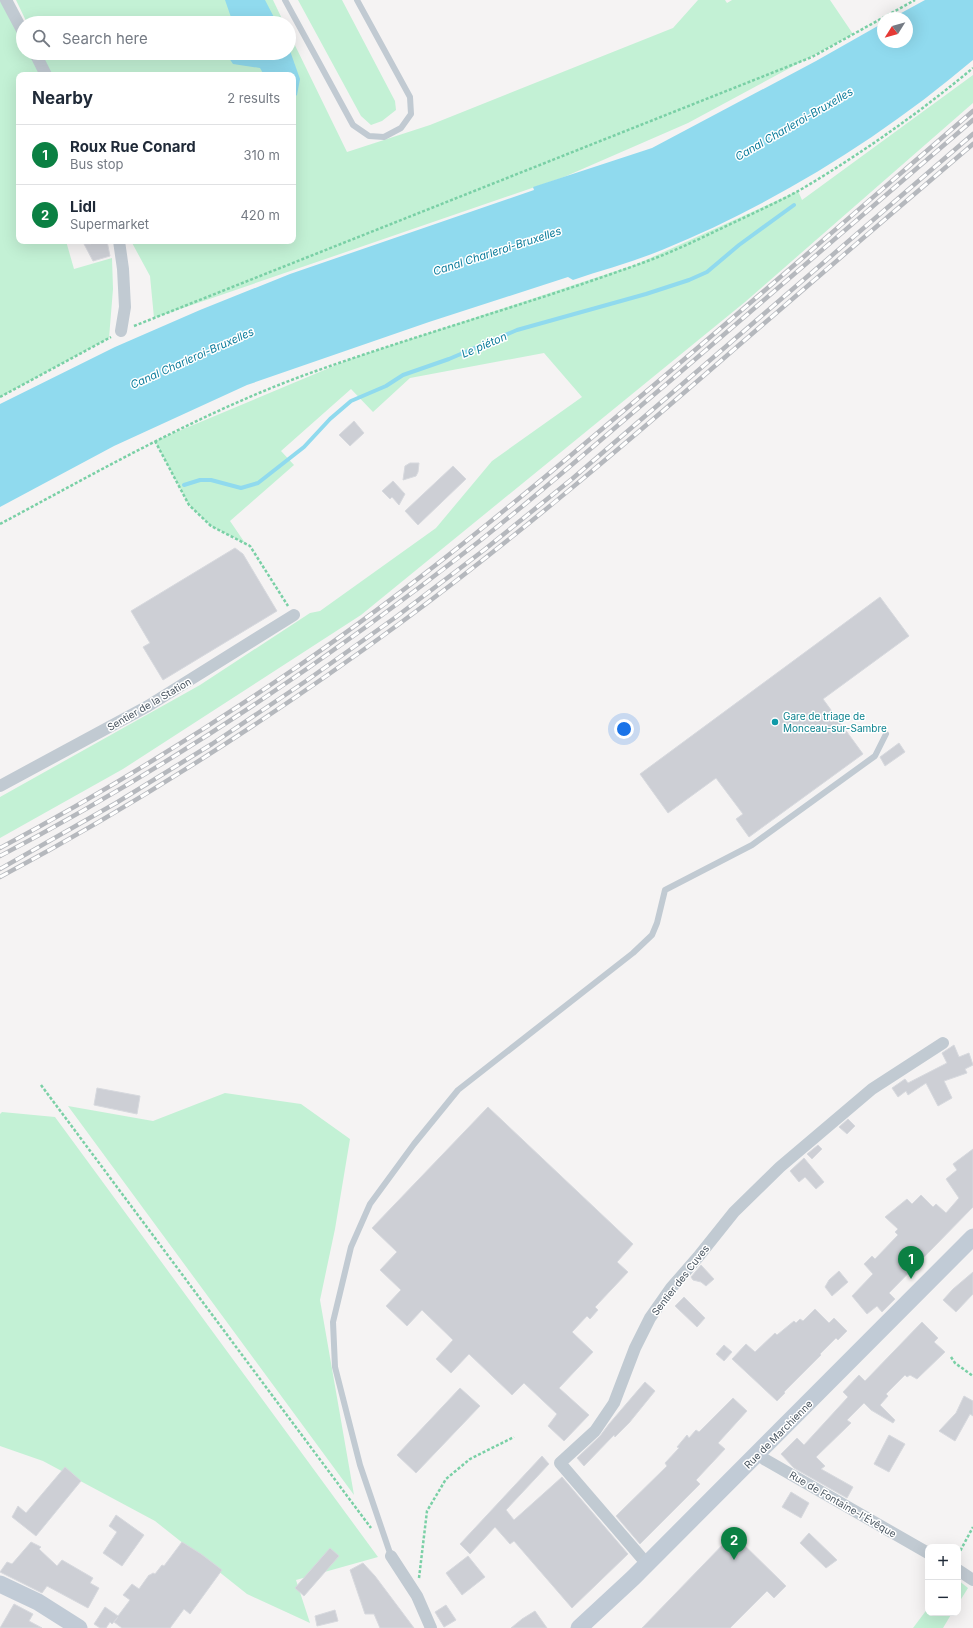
<!DOCTYPE html>
<html lang="en">
<head>
<meta charset="utf-8">
<style>
  :root { --surface:#fff; --page:#f2f2f3; --text:#1f2937; --muted:#747a83; --line:#e0e1e3; --accent:#0b8043 }
  body { margin:0; font-family:Inter,sans-serif; background:var(--page); color:var(--text) }
  .controls { position:absolute; right:12px; bottom:12px; display:grid; overflow:hidden; border-radius:8px; box-shadow:0 4px 16px #0002 }
  .controls button { width:36px; height:36px; display:grid; place-items:center; padding:0; border:0; border-bottom:1px solid var(--line); background:var(--surface); color:var(--text); font:20px sans-serif }
  .compass { position:absolute; left:877px; top:12px; width:36px; height:36px; border-radius:50%; background:var(--surface); box-shadow:0 4px 16px #0002; rotate:233deg }
  .you { position:absolute; left:624px; top:729px; width:14px; height:14px; margin:-10px; border:3px solid #fff; border-radius:50%; background:#1a73e8; box-shadow:0 0 0 6px #1a73e833 }
  .badge { display:grid; place-items:center; width:26px; height:26px; border-radius:50%; background:var(--accent); color:#fff; font-size:13px; font-weight:700 }
  .pin { position:absolute; translate:-50% -33px; filter:drop-shadow(0 1px 2px #0008) }
  .pin::after { content:''; position:absolute; top:21px; width:14px; height:12px; background:inherit; clip-path:polygon(0 0,100% 0,50% 100%) }
  .list { margin:0; padding:0; list-style:none }
  h2 { display:flex; justify-content:space-between; align-items:center; height:52px; margin:0; padding:0 16px; font-size:17px }
  h2 small { font-size:13px; font-weight:400; color:var(--muted) }
  .list li { display:grid; grid-template-columns:26px 1fr auto; gap:12px; align-items:center; box-sizing:border-box; height:60px; padding:0 16px; border-top:1px solid var(--line) }
  .list b { display:block; font-size:15px; white-space:nowrap }
  .list p { margin:0; font-size:13px; white-space:nowrap; color:var(--muted) }
  .list em { font-size:13px; font-style:normal; color:var(--muted) }
  .icon { flex:none; width:22px; height:22px; fill:none; stroke:currentColor; stroke-width:2; stroke-linecap:round; stroke-linejoin:round }
  .map { position:relative; flex:none; width:973px; height:1628px; overflow:hidden }
  .search { position:absolute; background:var(--surface); box-shadow:0 4px 16px #0002; left:16px; top:16px; width:280px; height:44px; display:flex; align-items:center; gap:10px; box-sizing:border-box; padding:0 14px; border-radius:22px; color:var(--muted); font-size:15px }
  .panel { position:absolute; background:var(--surface); box-shadow:0 4px 16px #0002; left:16px; top:72px; width:280px; height:172px; border-radius:8px }
  .map>svg:first-child { display:block }
  .green { fill:#c3f1d5 }
  .water { fill:#90daee }
  .lines { fill:none; stroke-linecap:round; stroke-linejoin:round }
  .stream { stroke:#90daee; stroke-width:4 }
  .building { fill:#cdcfd5; stroke:#d7d9de }
  .path { stroke:#7ad0a6; stroke-width:2.5; stroke-dasharray:3 2; stroke-linecap:butt }
  .lane { stroke:#c1cad2; stroke-width:6 }
  .street { stroke:#c1cad2; stroke-width:12 }
  .secondary { stroke:#c1cbd6; stroke-width:17 }
  .rail-casing { stroke:#b5b8bd; stroke-width:4.5 }
  .rail { stroke:#fff; stroke-width:3; stroke-dasharray:9; stroke-linecap:butt }
  .culture-dot { fill:#0f9aa8; stroke:#fff; stroke-width:1.5 }
  .labels { text-anchor:middle; stroke-width:3; stroke-linejoin:round; paint-order:stroke }
  .street-label { font-size:10px; fill:#4a5661; stroke:#fff }
  .culture-label { font-size:10px; fill:#0d838f; stroke:#fff; text-anchor:start }
  .water-label { font-size:11px; font-style:italic; fill:#0c7c9b; stroke:#fff }
</style>
</head>
<body>
<div class="map">
<svg width="973" height="1628" viewBox="0 0 973 1628">
  <rect width="100%" height="100%" fill="#f5f3f3"/>
  <path class="green" d="M0 0H6L23 33V53H34L45 75H19V241H66L74 269 112 258 113 289 109 338 0 397Z
    M16 0H273L284 23H27Z
    M298 0H342L395 101 396 110 382 121 371 125 361 116Z
    M698 0H725L727 3 732 0H830L853 34 688 123 564 177 154 318 150 276 131 241H293V75H51L40 53H289V33L347 152 430 125 673 28Z
    M973 75V103L745 302 361 615 123 769 0 838V797L200 685 310 613 320 611 436 528 492 461 582 397 544 353 410 378 373 412 351 389 281 451 294 465 230 521 245 543 211 526 189 505 155 441 353 358 637 264 798 191 802 200Z
    M225 1093 301 1104 350 1139 335 1229 320 1300 354 1495 68 1106 153 1121Z
    M2 1112 55 1117 378 1557 296 1580 310 1623 247 1594 155 1521 43 1461 0 1446V1114Z
    M958 1580 968 1588 958 1604Z
    M928 1608V1613H952L943 1628H913Z"/>
  <path class="water" d="M225 0H265L277 23H233Z
    M925 0H973V60C881 138 774 204 662 250 633 262 602 270 573 280L568 277 429 322 247 385 114 446 0 507V404L115 347 200 310 290 274 534 190 533 187 652 148 816 61 883 23V42H907V18H892Z
    M289 48 300 79 297 95 293 98V75H264L260 68 233 64 229 58V53H289Z"/>
  <g class="lines">
    <path class="stream" d="M184 485 200 480H211L241 488 258 483 304 447 330 419 351 401 386 386 403 375 449 359 517 330 646 294 689 280 707 272 739 245 794 205"/>
  </g>
  <path class="building" d="M91 241H107L110 256 93 261 84 244H91Z
    M354 421 364 433 350 446 339 435Z
    M410 463H419L418 472 416 476 403 480 405 466Z
    M453 466 466 479 418 525 405 511Z
    M393 481 405 494 399 505 392 497 390 499 382 491Z
    M235 548 243 554 277 611 163 680 143 647 150 643 131 611Z
    M880 597 909 636 823 699 863 754 749 837 736 819 743 814 716 778 668 813 640 774Z
    M899 743 905 752 885 766 880 757Z
    M954 1045 959 1057 969 1053 973 1065 965 1069 967 1073 944 1081 952 1098 938 1106 926 1083 908 1095 906 1091 898 1097 892 1088 905 1079 908 1083 947 1063 942 1053Z
    M97 1088 140 1096 137 1114 94 1105Z
    M488 1107 633 1244 617 1262 628 1272 595 1307 598 1310 590 1319 587 1316 572 1332 593 1352 559 1388 589 1415 564 1441 548 1426 557 1414 524 1383 512 1395 469 1354 451 1373 436 1359 453 1340 422 1310 407 1326 386 1306 401 1290 380 1270 397 1252 372 1228Z
    M848 1119 855 1126 847 1134 839 1127Z
    M818 1145 822 1149 812 1159 807 1154Z
    M973 1149V1207L889 1293 895 1299 882 1312 877 1306 867 1314 852 1296 873 1274 864 1264 872 1256 875 1259 898 1235 895 1232 898 1229 885 1217 907 1199 912 1204 921 1195 933 1207 936 1204 946 1213 959 1198 946 1179 957 1170 953 1164Z
    M804 1158 824 1182 816 1189 805 1177 799 1182 790 1171Z
    M701 1265 714 1279 706 1286 701 1282 693 1280 691 1277Z
    M839 1271 848 1282 832 1296 825 1287 829 1280Z
    M973 1272V1294L956 1312 943 1300 953 1289Z
    M684 1297 705 1318 697 1327 675 1306Z
    M815 1309 829 1323 834 1318 847 1331 838 1340 836 1338 820 1354 821 1355 784 1392 785 1393 777 1401 732 1359 746 1344 755 1352 775 1333 777 1335 794 1321 796 1323 800 1319 803 1321Z
    M922 1322 938 1338 934 1342 945 1352 917 1379 910 1375 907 1377 905 1375 886 1394 888 1396 880 1405 895 1420 893 1423 871 1410 864 1403 847 1420 851 1423 816 1457 825 1466 821 1469 853 1487 847 1498 794 1468 781 1454 797 1438 804 1445 848 1397 843 1392 859 1375 865 1381Z
    M724 1345 732 1352 724 1361 716 1354Z
    M645 1382 655 1391 629 1423 615 1437 614 1435 584 1466 577 1458 600 1436 609 1424Z
    M460 1388 480 1406 416 1473 397 1455Z
    M964 1396 973 1401V1416L970 1414 955 1441 939 1431 956 1413Z
    M733 1398 747 1411 718 1443 725 1449 696 1480 700 1484 640 1544 616 1516 667 1466 665 1463 679 1448 677 1447 687 1435 689 1438 696 1430 699 1432Z
    M889 1435 905 1444 889 1472 874 1464Z
    M542 1456 549 1464 506 1510 514 1520 562 1477 628 1554 572 1608 514 1541 510 1544 495 1527 470 1554 460 1544Z
    M65 1467 81 1481 36 1536 12 1517 18 1506 26 1513Z
    M791 1492 809 1503 801 1518 782 1507Z
    M116 1515 144 1535 122 1566 103 1553 117 1532 109 1526Z
    M809 1533 837 1560 826 1568 800 1543Z
    M733 1534 786 1586 774 1598 767 1591 730 1628H642Z
    M31 1542 41 1547 39 1549 57 1566 62 1560 93 1578 90 1583 99 1588 88 1608 47 1586 42 1593 0 1572 7 1562 12 1564Z
    M182 1542 201 1554 222 1570 190 1614 184 1609 170 1628H122L114 1622 118 1617 112 1624 110 1622 106 1628H100L94 1624 105 1607 118 1616 130 1600 123 1595 132 1584 139 1589 149 1575H150L153 1573 155 1574 162 1565 164 1566Z
    M330 1548 339 1556 304 1596 295 1588Z
    M468 1556 485 1577 462 1595 446 1573Z
    M363 1563 375 1576 414 1628H380L374 1614H365L350 1570Z
    M14 1604 33 1614 29 1621 42 1628H0Z
    M446 1605 456 1620 444 1627 435 1612Z
    M335 1610 338 1621 317 1626 315 1616Z
    M535 1611 547 1628H511L522 1619Z"/>
  <g class="lines">
    <path class="path" d="M134 326 812 57 915 0
      M0 397 111 337
      M155 441 189 505 211 526 250 546 288 606
      M0 524C99 471 197 415 302 376 418 334 537 302 653 259 682 248 709 234 737 221 758 211 780 201 800 190 861 154 919 113 973 68
      M41 1085 371 1528
      M951 1357 955 1363 973 1376
      M958 1555 973 1527
      M419 1578 427 1511 446 1479 470 1459 514 1437"/>
    <path class="lane" d="M285 0 353 125 369 136 384 137 401 128 411 114 410 97 357 0
      M391 1556 360 1465 335 1367 333 1322 351 1247 370 1204 414 1144 458 1090 633 953 652 935 657 923 665 890 752 845 875 756 886 734"/>
    <path class="street" d="M6 0 23 32
      M35 53 46 75
      M119 241 123 269 125 307 121 331
      M0 786 148 706 294 615
      M758 1454 764 1459 928 1553
      M391 1556 417 1596 431 1628
      M647 1564 560 1463 595 1431 614 1403 635 1348 650 1318 671 1288 698 1257 734 1212 780 1167 872 1089 943 1043
      M958 1570 973 1580"/>
    <path class="secondary" d="M0 1584 38 1602 79 1628
      M579 1628 633 1578 973 1237"/>
    <defs>
      <path id="rail" d="M0 848C101 794 199 734 294 669 411 589 520 499 628 407 744 309 858 210 973 111
        M0 856C168 768 328 660 477 543 543 491 606 435 670 381 771 294 872 207 973 120
        M0 869 116 803 212 744 306 681 396 617 484 550 572 479 973 134
        M0 877C139 803 272 717 399 624 514 539 623 446 731 352 812 282 892 213 973 144"/>
    </defs>
    <use href="#rail" class="rail-casing"/>
    <use href="#rail" class="rail"/>
  </g>
  <circle class="culture-dot" cx="775" cy="722" r="4"/>
  <g class="labels">
    <g class="street-label">
      <text transform="translate(149 704) rotate(-30)" y="4">Sentier de la Station</text>
      <text transform="translate(680 1280) rotate(-52)" y="4">Sentier des Cuves</text>
      <text transform="translate(778 1434) rotate(-45)" y="4">Rue de Marchienne</text>
      <text transform="translate(843 1504) rotate(30)" y="4">Rue de Fontaine-l'Évêque</text>
    </g>
    <g class="culture-label">
      <text x="783" y="720">Gare de triage de<tspan x="783" dy="12">Monceau-sur-Sambre</tspan></text>
    </g>
    <g class="water-label">
      <text transform="translate(794 124) rotate(-30)" y="4">Canal Charleroi-Bruxelles</text>
      <text transform="translate(497 251) rotate(-18)" y="4">Canal Charleroi-Bruxelles</text>
      <text transform="translate(484 345) rotate(-23)" y="4">Le piéton</text>
      <text transform="translate(192 358) rotate(-24)" y="4">Canal Charleroi-Bruxelles</text>
    </g>
  </g>
</svg>
<div class="controls">
<button>+</button>
<button>−</button>
</div>
<svg class="compass" viewBox="-18 -18 36 36"><path d="M0-13l5 13h-10z" fill="#e53935"/><path d="M0 13l5-13h-10z" fill="#747a83"/></svg>
<div class="you"></div>
<div class="pin badge" style="left:911px;top:1279px">1</div>
<div class="pin badge" style="left:734px;top:1560px">2</div>
<div class="search"><svg class="icon" aria-label="search" viewBox="0 0 24 24"><circle cx="10" cy="10" r="6"/><path d="M15 15l6 6"/></svg>Search here</div>
<section class="panel">
<h2>Nearby<small>2 results</small></h2>
<ul class="list">
<li><span class="badge">1</span><div><b>Roux Rue Conard</b><p>Bus stop</p></div><em>310 m</em></li>
<li><span class="badge">2</span><div><b>Lidl</b><p>Supermarket</p></div><em>420 m</em></li>
</ul>
</section>
</div>
</body>
</html>
